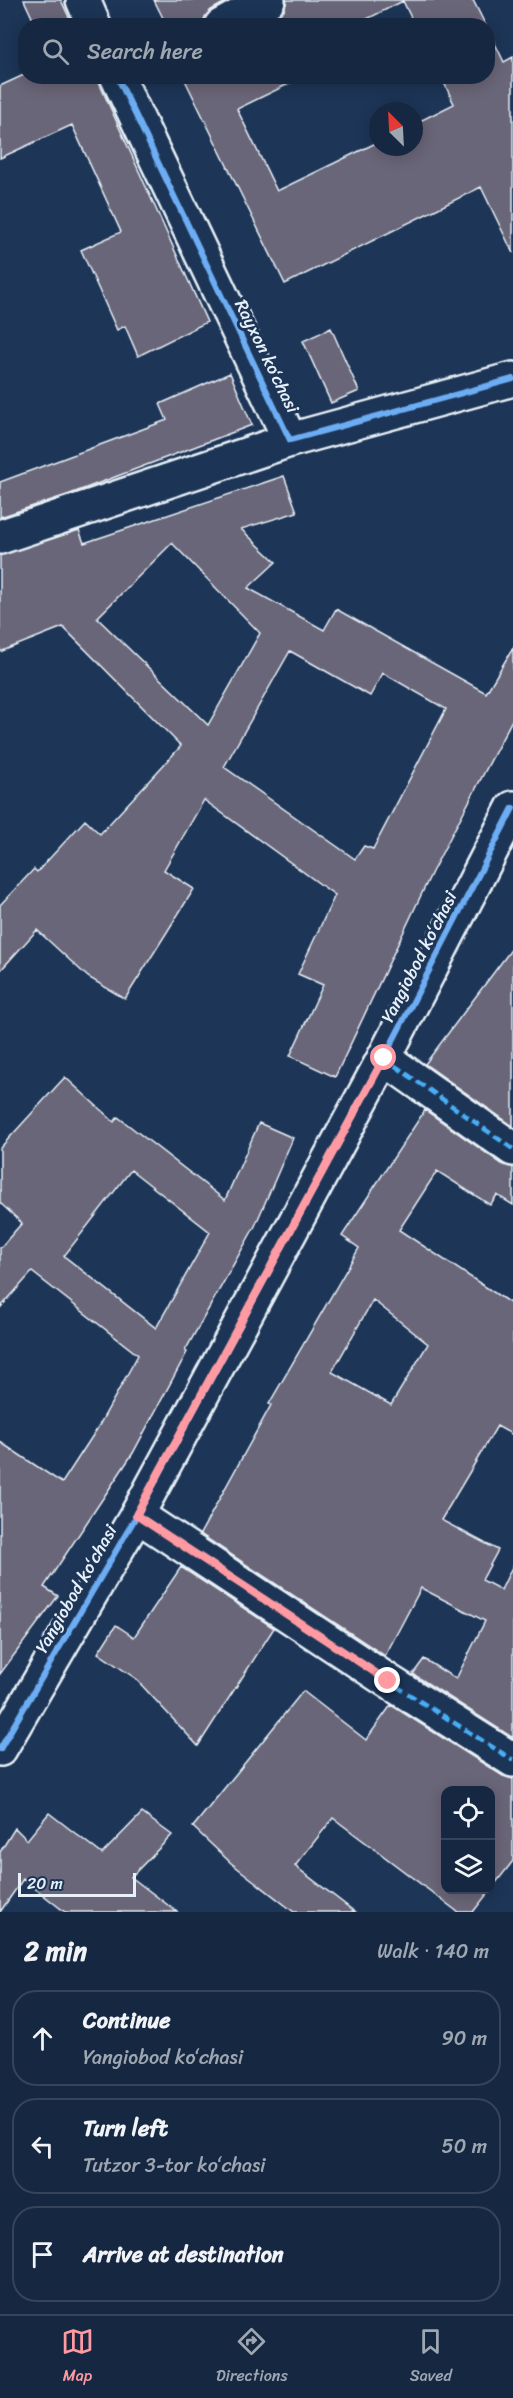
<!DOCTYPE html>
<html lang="en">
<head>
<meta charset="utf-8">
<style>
  :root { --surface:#162841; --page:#1f3048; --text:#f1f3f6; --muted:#9ea6b1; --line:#35445a; --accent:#ff9aa2 }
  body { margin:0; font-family:Sriracha,sans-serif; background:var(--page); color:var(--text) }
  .controls { position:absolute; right:18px; bottom:18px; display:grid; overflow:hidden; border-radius:12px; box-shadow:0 3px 15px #0003 }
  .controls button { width:54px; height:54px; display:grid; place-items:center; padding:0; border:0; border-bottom:2px solid var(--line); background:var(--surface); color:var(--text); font:30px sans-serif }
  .compass { position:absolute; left:369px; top:102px; width:54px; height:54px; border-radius:50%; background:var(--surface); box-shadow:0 3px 15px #0003; rotate:336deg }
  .scale { position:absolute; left:18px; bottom:15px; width:118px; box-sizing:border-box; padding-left:6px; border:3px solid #e8f1f8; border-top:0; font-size:16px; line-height:21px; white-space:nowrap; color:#e8f1f8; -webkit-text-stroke:4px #1d3557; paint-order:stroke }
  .stop { position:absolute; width:18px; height:18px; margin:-14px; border:4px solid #ff9aa2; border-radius:50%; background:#fff }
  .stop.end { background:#ff9aa2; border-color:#fff; box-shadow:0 2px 6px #0008 }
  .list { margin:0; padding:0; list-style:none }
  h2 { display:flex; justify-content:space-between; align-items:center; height:78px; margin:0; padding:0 24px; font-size:26px }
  h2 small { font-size:20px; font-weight:400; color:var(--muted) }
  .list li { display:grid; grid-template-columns:39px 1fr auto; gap:18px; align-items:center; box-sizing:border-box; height:96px; margin:0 12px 12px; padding:0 12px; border:2px solid var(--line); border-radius:24px }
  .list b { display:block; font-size:22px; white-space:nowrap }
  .list p { margin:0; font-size:20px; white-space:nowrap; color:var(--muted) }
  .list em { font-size:20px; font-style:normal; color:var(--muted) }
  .icon { flex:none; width:33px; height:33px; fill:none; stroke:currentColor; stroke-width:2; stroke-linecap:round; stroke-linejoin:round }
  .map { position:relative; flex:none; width:513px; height:1912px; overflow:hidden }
  .search { position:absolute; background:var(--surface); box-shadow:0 3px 15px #0003; left:18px; right:18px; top:18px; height:66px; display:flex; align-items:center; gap:15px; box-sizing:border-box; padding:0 21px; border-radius:24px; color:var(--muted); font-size:22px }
  .sheet { height:402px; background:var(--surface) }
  nav { display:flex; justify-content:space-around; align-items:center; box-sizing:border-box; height:84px; border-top:2px solid var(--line); background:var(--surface); font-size:16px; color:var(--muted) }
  nav a { display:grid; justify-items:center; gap:3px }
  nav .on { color:var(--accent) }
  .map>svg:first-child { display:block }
  .building { fill:#6b6679; stroke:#e8f1f8; stroke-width:1.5; fill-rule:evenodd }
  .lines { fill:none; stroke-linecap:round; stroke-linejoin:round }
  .minor-casing { stroke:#e8f1f8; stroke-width:38 }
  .tertiary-casing { stroke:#e8f1f8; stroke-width:38 }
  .minor { stroke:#1d3557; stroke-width:33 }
  .tertiary { stroke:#1d3557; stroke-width:33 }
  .quiet { stroke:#49aef6; stroke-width:4.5; stroke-dasharray:9 4.5; stroke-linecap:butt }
  .cycleway-casing { stroke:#1d3557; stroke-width:10 }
  .cycleway { stroke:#6dadf4; stroke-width:6 }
  .route { stroke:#ff9aa2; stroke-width:8 }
  .labels { text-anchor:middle; stroke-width:6; stroke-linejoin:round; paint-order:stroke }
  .street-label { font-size:18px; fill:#e8f1f8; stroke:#1d3557 }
</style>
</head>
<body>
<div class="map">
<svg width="513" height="1912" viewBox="0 0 513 1912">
  <rect width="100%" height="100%" fill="#1d3557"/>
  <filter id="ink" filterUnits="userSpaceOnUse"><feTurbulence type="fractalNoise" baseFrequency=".0167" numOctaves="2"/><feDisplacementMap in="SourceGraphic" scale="12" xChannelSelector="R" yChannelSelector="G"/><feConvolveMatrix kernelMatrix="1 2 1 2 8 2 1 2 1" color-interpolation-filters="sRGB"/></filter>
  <g filter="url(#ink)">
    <path class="building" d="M24 0H61L73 26H36Z
      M154 0H229L211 10 205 17 202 26H167Z
      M287 0H473L486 26H415L403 1 353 26H261L284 10Z
      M488 29 504 62 513 57V253L481 187 285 284 183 76H305L237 109 277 191 378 142V147H414V124L454 104 441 76H488Z
      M26 74V76H96L207 322 138 356 125 326 117 330 81 250 121 232 72 125 0 158V86Z
      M331 328 359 391 331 403 303 341Z
      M230 373 252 425 70 494 0 517V482L167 420 160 404Z
      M284 476 297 512 241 529 276 562 248 588 324 630 336 609 486 693 513 648V718L432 872 335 1077 290 1056 323 985 298 974 335 895 204 800 164 870 194 889 125 999 88 977 37 930 0 971V905L34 869 37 872 85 820 100 834 181 746 63 627 0 652V555L79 530 84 543ZM172 543 260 633 208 725 97 618ZM290 651 370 696 383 673 446 709 373 849 364 846 355 859 224 767Z
      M513 947V1126L425 1064Z
      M65 1077 114 1122 118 1117 225 1200 259 1123 293 1138 255 1226 185 1351 187 1352 133 1453 44 1587 58 1596 0 1674V1442L62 1483 97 1429 138 1355 32 1272 0 1308V1248L22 1223 0 1203V1148ZM131 1170 210 1232 156 1328 64 1256Z
      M425 1110 502 1164 513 1167V1205L497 1195 490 1205 437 1171 399 1230 513 1305V1435L497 1426 441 1520 498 1550 482 1580 501 1590 513 1565V1738L413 1674 424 1659 456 1679 485 1621 421 1588 385 1656 200 1534 271 1405 269 1404 359 1248 342 1236ZM373 1300 428 1344 391 1405 332 1372Z
      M181 1567 274 1628 198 1746 135 1678 98 1653 116 1625 134 1637Z
      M303 1691 366 1740 391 1705 503 1776 513 1779V1861L473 1912H458L333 1818 295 1866 355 1912H294L231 1863 193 1827ZM446 1791H490V1890H446Z
      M49 1813 102 1854 142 1813 172 1835 131 1877 177 1912H65L23 1879 0 1912V1852L15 1828 27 1840Z"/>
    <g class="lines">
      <defs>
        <path id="minor" d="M83 0 94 26
          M221 26 268 0
          M117 76 290 440 513 379
          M0 537 290 440
          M384 1058 513 1149
          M137 1515 388 1681 513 1760"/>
        <path id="tertiary" d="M0 1749 137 1515 384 1058 513 808"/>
      </defs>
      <use href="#minor" class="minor-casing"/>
      <use href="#tertiary" class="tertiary-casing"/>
      <use href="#minor" class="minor"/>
      <use href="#tertiary" class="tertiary"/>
      <path class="quiet" d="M384 1058 513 1149
        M137 1515 388 1681 513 1760"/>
      <defs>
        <path id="cycleway" d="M117 76 290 440 513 379
          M0 1749 137 1515 384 1058 513 808"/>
      </defs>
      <use href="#cycleway" class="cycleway-casing"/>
      <use href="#cycleway" class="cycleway"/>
    </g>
  </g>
  <g class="lines" filter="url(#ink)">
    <path class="route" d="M384 1058 136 1515 388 1681"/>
  </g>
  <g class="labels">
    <g class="street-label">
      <text transform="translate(267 356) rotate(64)" y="6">Rayxon koʻchasi</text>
      <text transform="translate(419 957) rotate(-63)" y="6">Yangiobod koʻchasi</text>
      <text transform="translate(76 1589) rotate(-60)" y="6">Yangiobod koʻchasi</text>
    </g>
  </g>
</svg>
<div class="controls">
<button><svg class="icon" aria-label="locate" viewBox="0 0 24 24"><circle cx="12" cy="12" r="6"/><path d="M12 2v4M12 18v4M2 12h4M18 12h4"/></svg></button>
<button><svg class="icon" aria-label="layers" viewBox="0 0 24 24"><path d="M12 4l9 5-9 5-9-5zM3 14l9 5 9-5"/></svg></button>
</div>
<svg class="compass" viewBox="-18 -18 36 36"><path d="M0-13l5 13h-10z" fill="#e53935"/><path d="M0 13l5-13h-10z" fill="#9ea6b1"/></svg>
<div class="scale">20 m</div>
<div class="stop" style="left:384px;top:1058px"></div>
<div class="stop end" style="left:388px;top:1681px"></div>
<div class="search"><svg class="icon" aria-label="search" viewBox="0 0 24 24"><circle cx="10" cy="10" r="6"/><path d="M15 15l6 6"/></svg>Search here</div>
</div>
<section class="sheet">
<h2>2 min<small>Walk · 140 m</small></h2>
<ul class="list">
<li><svg class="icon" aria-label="ahead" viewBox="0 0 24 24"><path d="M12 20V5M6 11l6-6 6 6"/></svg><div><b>Continue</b><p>Yangiobod koʻchasi</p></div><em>90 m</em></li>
<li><svg class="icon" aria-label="left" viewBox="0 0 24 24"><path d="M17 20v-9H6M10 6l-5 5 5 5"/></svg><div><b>Turn left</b><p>Tutzor 3-tor koʻchasi</p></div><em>50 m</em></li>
<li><svg class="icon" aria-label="arrive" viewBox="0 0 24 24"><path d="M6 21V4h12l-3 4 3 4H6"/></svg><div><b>Arrive at destination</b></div></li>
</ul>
</section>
<nav>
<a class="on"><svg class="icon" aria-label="map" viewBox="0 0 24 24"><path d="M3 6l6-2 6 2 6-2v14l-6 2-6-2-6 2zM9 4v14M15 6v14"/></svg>Map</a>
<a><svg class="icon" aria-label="directions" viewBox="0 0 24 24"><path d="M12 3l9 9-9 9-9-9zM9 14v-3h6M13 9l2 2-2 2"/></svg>Directions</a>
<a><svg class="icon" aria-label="saved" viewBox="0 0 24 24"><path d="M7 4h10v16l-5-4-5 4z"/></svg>Saved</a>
</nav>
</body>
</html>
